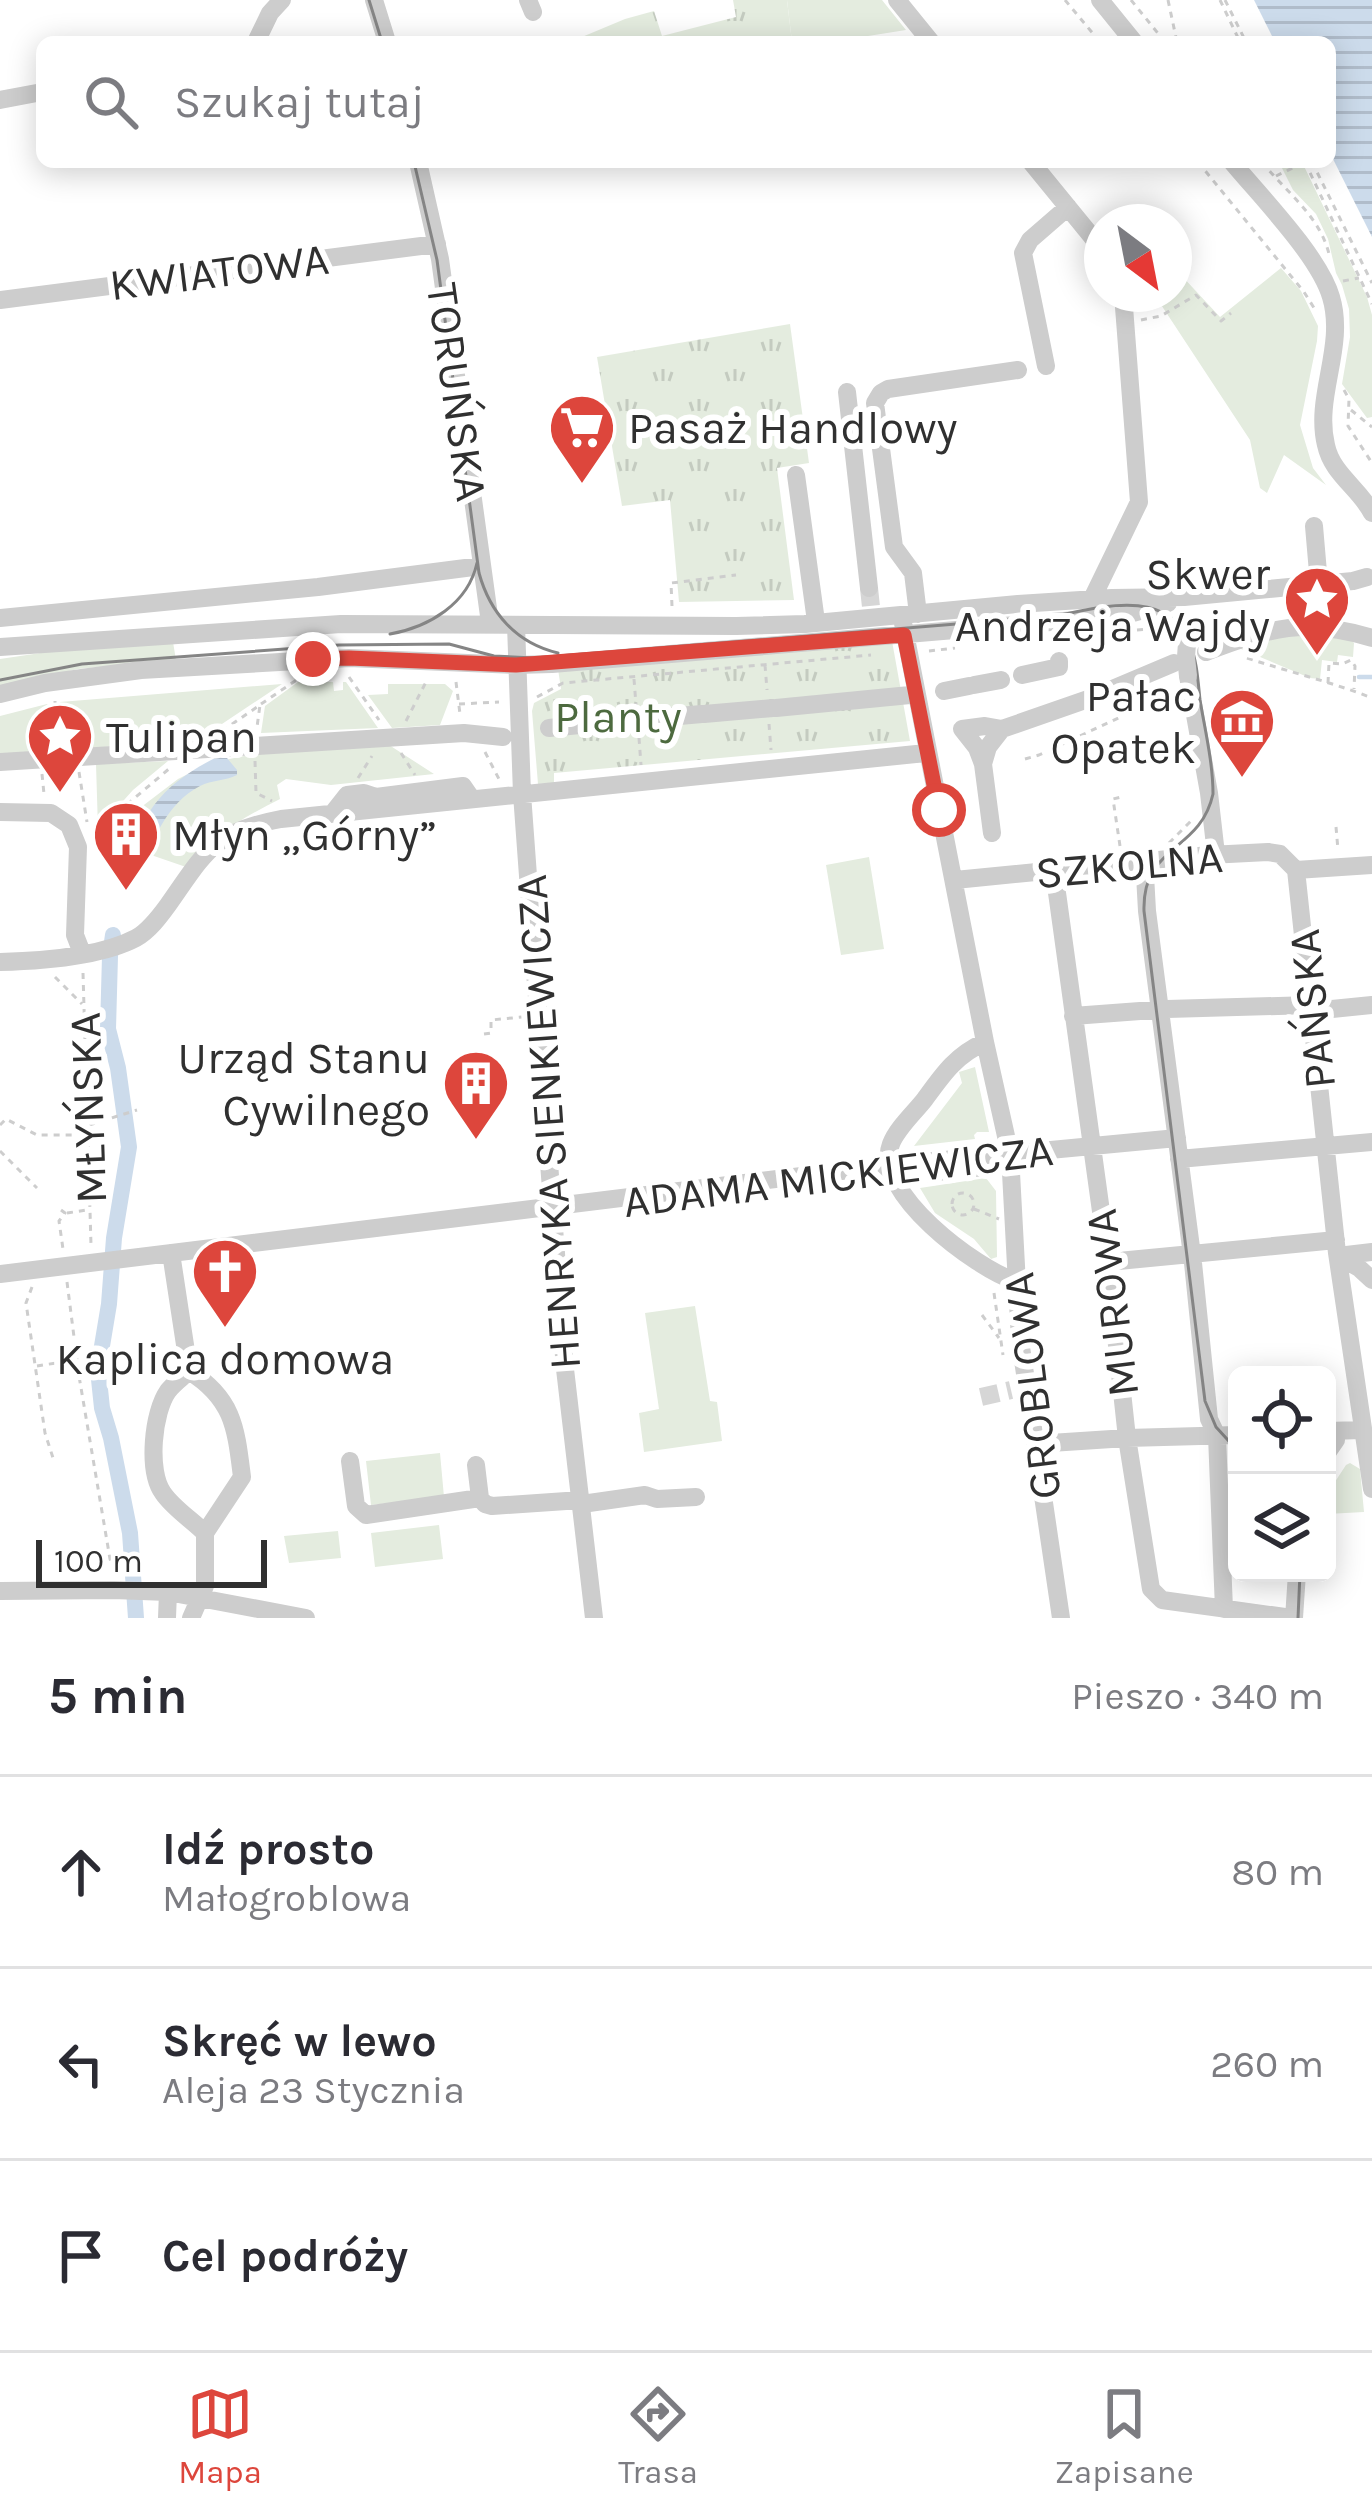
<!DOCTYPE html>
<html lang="pl">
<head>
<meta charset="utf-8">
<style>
  :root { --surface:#fff; --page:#f2f2f3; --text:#2b2b33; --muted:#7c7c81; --line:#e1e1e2; --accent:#dd463c }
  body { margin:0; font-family:Karla,sans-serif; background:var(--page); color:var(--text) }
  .controls { position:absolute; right:36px; bottom:36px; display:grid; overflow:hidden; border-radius:18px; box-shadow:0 6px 30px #0003 }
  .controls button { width:108px; height:108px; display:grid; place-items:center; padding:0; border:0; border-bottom:3px solid var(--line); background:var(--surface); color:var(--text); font:60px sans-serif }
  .compass { position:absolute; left:1084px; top:204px; width:108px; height:108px; border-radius:50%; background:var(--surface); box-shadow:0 6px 30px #0003; rotate:148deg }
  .scale { position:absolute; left:36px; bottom:30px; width:231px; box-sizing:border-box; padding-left:12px; border:6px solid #303030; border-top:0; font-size:33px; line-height:42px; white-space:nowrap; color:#303030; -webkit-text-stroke:9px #fff; paint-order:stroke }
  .stop { position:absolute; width:36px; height:36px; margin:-27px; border:9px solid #dd463c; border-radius:50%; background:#fff }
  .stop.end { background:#dd463c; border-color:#fff; box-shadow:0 3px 12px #0008 }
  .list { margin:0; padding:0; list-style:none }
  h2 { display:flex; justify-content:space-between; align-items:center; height:156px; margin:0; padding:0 48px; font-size:51px }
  h2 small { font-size:39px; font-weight:400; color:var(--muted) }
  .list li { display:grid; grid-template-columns:78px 1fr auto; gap:36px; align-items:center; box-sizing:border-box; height:192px; padding:0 48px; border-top:3px solid var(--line) }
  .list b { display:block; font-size:45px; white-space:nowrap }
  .list p { margin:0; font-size:39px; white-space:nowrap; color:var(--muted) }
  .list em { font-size:39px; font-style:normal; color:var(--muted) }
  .icon { flex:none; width:66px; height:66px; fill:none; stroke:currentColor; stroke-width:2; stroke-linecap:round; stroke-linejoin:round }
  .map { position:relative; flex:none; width:1372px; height:1618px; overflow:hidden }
  .search { position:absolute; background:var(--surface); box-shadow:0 6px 30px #0003; left:36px; right:36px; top:36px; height:132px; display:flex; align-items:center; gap:30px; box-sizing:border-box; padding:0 42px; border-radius:18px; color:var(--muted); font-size:45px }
  .sheet { height:732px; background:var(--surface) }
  nav { display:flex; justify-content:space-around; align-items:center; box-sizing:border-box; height:168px; border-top:3px solid var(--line); background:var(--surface); font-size:33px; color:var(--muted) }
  nav a { display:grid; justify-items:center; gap:6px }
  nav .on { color:var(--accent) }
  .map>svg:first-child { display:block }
  .grass { fill:#e4ecdf }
  .park { fill:url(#park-tufts) }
  .water { fill:url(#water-rules) }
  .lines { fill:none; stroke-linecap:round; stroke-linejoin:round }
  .stream { stroke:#ccdbeb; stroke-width:4.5 }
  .canal { stroke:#ccdbeb; stroke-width:16 }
  .minor-tunnel { stroke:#d6d6d6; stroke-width:18; stroke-dasharray:18 9; stroke-linecap:butt }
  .path { stroke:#cdcdcd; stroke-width:3; stroke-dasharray:6 6; stroke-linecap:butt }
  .minor { stroke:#cdcdcd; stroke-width:18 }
  .tram { stroke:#858585; stroke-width:3 }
  .minor-bridge { stroke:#cdcdcd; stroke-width:18 }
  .route { stroke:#dd463c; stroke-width:15 }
  .labels { text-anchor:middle; stroke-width:12; stroke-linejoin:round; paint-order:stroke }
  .street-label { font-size:45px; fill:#303030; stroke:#fff }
  .poi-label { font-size:45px; fill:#303030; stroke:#fff; text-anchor:start }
  .park-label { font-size:45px; fill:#4d6a3f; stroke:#fff }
</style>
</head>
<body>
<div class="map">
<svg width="1372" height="1618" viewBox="0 0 1372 1618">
  <defs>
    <pattern id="park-tufts" width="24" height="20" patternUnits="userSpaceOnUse" patternTransform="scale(3)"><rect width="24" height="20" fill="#e4ecdf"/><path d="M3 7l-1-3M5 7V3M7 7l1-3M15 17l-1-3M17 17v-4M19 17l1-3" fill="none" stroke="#c4cbc0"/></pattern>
    <pattern id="water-rules" width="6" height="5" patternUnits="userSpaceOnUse" patternTransform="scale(3)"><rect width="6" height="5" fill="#ccdbeb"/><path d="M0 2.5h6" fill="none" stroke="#b0bcca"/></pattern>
  </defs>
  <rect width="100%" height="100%" fill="#fff"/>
  <path class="grass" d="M787 0H882L906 30 830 42H792Z
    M1279 162H1302L1367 297 1372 315V417L1367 418 1342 384 1350 337 1349 309 1342 285 1336 273 1328 239 1316 214 1293 190Z
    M1281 268 1301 291 1318 326 1317 341 1300 425 1313 468 1326 485 1284 455 1267 493 1260 488 1250 440 1154 294H1174V280L1181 275 1220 317Z
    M1279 634 1350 638 1354 643 1353 657 1338 655 1337 662 1322 660 1320 679 1310 678 1241 649 1239 645Z
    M173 642 176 660 78 669 0 686V659L54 651Z
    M298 682H333L334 691 343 690V682H346L378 728 261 733 265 706Z
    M282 684 198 740 62 750 60 702Z
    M388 684H445L453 691 440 725 392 728 368 695 388 694Z
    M47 704 51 708 53 750 0 754V716Z
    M386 743 434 774 331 785 286 779 277 785 280 799C244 817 212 836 186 867L122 845 136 811 178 779 210 763 249 755Z
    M168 761 133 790 98 829 96 764Z
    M869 857 884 949 841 955 826 865Z
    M975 1067 989 1132H977L974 1135 975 1139 914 1146 962 1083 959 1072Z
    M986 1178 996 1191 997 1257 991 1259 974 1239 935 1213 920 1188Z
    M695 1306 710 1401 717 1402 722 1441 644 1452 639 1413 659 1409 645 1313Z
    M440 1453 444 1497 371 1505 366 1461Z
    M1350 1463 1360 1469 1364 1512 1327 1514V1494L1346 1465Z
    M439 1525 443 1559 375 1567 371 1533Z
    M338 1531 341 1558 289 1563 284 1536Z"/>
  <path class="park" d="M733 0H787L792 42H570L625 19 654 11 662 36 736 17Z
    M790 324 809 463 777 468 794 600 679 602 670 500 622 506 597 357Z
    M892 641 910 741 554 773V783L538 784 532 711 534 703 561 689 558 669Z"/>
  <path class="water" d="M1254 0H1372V237L1330 153V42H1275Z
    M217 757 227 758 237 770V775C225 781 212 780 200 786 167 803 152 841 140 873L125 868C142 811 163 784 217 757Z"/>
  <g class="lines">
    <path class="stream" d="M1359 677H1372"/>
    <path class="canal" d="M113 935 110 956 108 1029 118 1068 129 1147 114 1238 109 1304 98 1370 102 1408 111 1438 130 1533 136 1618"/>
    <path class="minor-tunnel" d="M869 588 871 607
      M981 1397 1011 1390"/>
    <path class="path" d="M1065 0 1100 42
      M1131 0 1165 42
      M1168 0 1177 42
      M1220 0 1240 42
      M1225 0 1246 42
      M1198 162 1304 292 1316 311
      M1262 162C1285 191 1320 216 1329 254
      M1305 162 1372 304
      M1312 162 1372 283
      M1276 176 1301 164
      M1343 281 1359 278
      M1141 320 1161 316 1196 295 1221 321 1231 313
      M1344 390 1349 399 1348 426 1372 463
      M1351 410 1372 427
      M672 606 671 583 736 575
      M1137 630 1152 629 1156 624
      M929 651 955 648
      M1247 658C1289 672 1332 682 1372 698
      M765 665 767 690
      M349 677 379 720
      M634 679 636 705
      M456 682 460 714
      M1328 683 1329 663 1342 664 1351 660 1355 666 1354 689
      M537 697 563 683 871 655
      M55 701 57 739
      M261 704 298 679
      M459 704 499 702
      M406 721 427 680
      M769 724 771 750
      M222 731 260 705 257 727
      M639 738 641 765
      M485 752 500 781
      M401 753 415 775
      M1025 759 1039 755 1174 692
      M255 761 256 793 272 801
      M79 772 87 822
      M42 774 44 794
      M358 778 372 756
      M1336 827 1338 850
      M97 842 131 801 170 768
      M1169 843 1192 820
      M1120 846 1113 799 1121 797
      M83 973 91 1245
      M55 977 82 1004
      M484 1034 491 1033V1020L522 1017
      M0 1125 6 1119 37 1135H87
      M89 1125 137 1110
      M0 1151 37 1188
      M915 1182 989 1174 993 1179
      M952 1204a11 11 0 1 1 22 0a11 11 0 1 1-22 0Z
      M974 1209 999 1219
      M61 1210 65 1213 59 1221 63 1249
      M67 1213 87 1210
      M67 1282 79 1376 110 1559 115 1574
      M32 1287 26 1303 45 1433 54 1461
      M994 1293 1003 1355
      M982 1315 999 1338
      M37 1366 75 1360
      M1327 1476 1333 1481"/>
    <path class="minor" d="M374 0 387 42
      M528 0 533 12
      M897 0 931 42
      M1100 0 1134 42
      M256 42 270 13 282 0
      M0 100 42 92
      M418 162 440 259 490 623
      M1031 162 1102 249
      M1232 162C1261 197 1319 256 1331 297 1346 347 1314 396 1326 445 1332 474 1359 488 1372 513
      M0 300 437 244
      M1046 366 1023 253 1030 240 1068 207
      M847 392 869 588
      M796 475 815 614
      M1314 526 1319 584
      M1092 599 1139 502 1123 294
      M918 614 913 573 894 547 875 403 881 393 888 389 1018 370
      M0 618 318 587 481 566
      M903 623 985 1042 1010 1154 1020 1340 1061 1618
      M516 625 522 794 550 1176 565 1369 594 1618
      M0 647 341 624 736 626 805 624 1018 604 1112 598 1184 597 1353 581 1367 577
      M1206 652C1270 628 1305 617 1372 638
      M1022 675 1059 667V661
      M1188 676 1209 793 1216 854
      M974 685 1001 680
      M944 691 969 686
      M0 694 45 683 141 670 349 658 516 665 552 664 1122 616 1168 603
      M776 708 910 695
      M704 714 773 708
      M645 719 702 714
      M549 728 641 719
      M0 762 464 733 503 737
      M983 764 977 748 962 729 985 726 1002 729
      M0 812 51 813 69 825 78 847 75 935 82 953
      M332 814 347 795 364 793 376 797 463 786 472 799
      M992 833 983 764 988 747 1002 729 1091 698 1174 663
      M1157 860 1145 875 1147 911 1193 1263 1209 1419 1217 1436 1224 1609
      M1296 870 1337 1253 1372 1489
      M1296 870 1372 865
      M1054 871 1108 1262 1127 1438 1151 1589 1162 1600 1292 1618
      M955 880 1209 855 1268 852 1280 854 1296 870
      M0 962C40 961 100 957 136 938 149 931 160 916 168 905 206 851 213 832 281 819L926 753
      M1073 1016 1167 1009 1311 1005 1332 1009 1372 1005
      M985 1042C956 1055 943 1074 925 1099 915 1112 897 1128 891 1144 872 1192 977 1269 1015 1281
      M1179 1159 1372 1142
      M171 1253 189 1371C234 1399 236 1429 242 1477L205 1533V1586L191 1618
      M1338 1256 1359 1268 1372 1280
      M1338 1256 1372 1252
      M1108 1262 1336 1240
      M0 1274 891 1165 1177 1138
      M189 1371C183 1377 174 1383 168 1391 153 1412 147 1471 163 1493 173 1508 192 1520 205 1533
      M1327 1431 1362 1430
      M1035 1444 1127 1438 1237 1435
      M1327 1453 1336 1440 1335 1431
      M350 1461 356 1506 366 1515 480 1498 485 1504 492 1506 581 1500
      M476 1465 480 1498
      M582 1504 645 1495 657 1499 696 1497
      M0 1591 114 1590 168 1592 306 1618
      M167 1618 168 1592
      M1294 1618 1297 1573"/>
    <path class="tram" d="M369 0 382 42
      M414 162 437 260 479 573C490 613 516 643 558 653
      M390 634C429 627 468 604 477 563
      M0 680 82 664 339 645 449 644 494 656 534 658 1056 616C1101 607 1168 587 1190 644 1197 661 1198 681 1200 700 1205 730 1213 763 1213 794 1200 853 1142 844 1144 911L1205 1401 1216 1427 1237 1450
      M1298 1618 1300 1573"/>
    <path class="minor-bridge" d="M1188 629 1186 657 1188 676"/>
  </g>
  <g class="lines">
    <path class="route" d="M313 659 349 658 516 665 904 635 939 810"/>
  </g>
  <defs>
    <symbol id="supermarket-pin" viewBox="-11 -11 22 30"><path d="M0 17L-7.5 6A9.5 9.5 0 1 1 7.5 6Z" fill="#dd463c" stroke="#fff"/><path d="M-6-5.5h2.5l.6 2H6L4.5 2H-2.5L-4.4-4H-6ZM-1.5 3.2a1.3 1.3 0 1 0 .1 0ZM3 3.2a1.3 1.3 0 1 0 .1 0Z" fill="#fff"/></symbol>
    <symbol id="sight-pin" viewBox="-11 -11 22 30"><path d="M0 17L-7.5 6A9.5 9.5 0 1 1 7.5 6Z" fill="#dd463c" stroke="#fff"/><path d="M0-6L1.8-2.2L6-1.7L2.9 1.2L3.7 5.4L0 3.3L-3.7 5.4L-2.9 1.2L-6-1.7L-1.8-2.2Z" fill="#fff"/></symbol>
    <symbol id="museum-pin" viewBox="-11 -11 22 30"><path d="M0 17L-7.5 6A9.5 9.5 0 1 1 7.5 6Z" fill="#dd463c" stroke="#fff"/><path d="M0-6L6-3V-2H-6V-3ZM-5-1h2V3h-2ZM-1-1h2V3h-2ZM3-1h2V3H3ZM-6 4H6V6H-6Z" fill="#fff"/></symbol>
    <symbol id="building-pin" viewBox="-11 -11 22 30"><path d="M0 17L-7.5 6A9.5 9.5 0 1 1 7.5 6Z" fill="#dd463c" stroke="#fff"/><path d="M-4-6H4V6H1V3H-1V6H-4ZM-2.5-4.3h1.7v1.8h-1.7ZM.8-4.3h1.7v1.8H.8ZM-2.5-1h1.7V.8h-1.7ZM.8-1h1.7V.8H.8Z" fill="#fff"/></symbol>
    <symbol id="church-pin" viewBox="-11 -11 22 30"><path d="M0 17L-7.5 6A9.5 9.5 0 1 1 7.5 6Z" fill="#dd463c" stroke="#fff"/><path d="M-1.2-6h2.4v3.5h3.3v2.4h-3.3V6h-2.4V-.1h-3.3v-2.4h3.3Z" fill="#fff"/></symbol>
  </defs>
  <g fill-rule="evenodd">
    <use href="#supermarket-pin" x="544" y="389" width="76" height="104"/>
    <use href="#sight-pin" x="1279" y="561" width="76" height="104"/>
    <use href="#museum-pin" x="1204" y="683" width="76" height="104"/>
    <use href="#sight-pin" x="22" y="698" width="76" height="104"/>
    <use href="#building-pin" x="88" y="796" width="76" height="104"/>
    <use href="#building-pin" x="438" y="1045" width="76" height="104"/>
    <use href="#church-pin" x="187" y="1233" width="76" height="104"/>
  </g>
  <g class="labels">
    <g class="street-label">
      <text transform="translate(219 271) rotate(-7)" y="16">KWIATOWA</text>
      <text transform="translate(458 392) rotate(82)" y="16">TORUŃSKA</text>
      <text transform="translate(1129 864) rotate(-5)" y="16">SZKOLNA</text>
      <text transform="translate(1311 1009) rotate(-96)" y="16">PAŃSKA</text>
      <text transform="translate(87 1108) rotate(-92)" y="16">MŁYŃSKA</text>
      <text transform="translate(547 1122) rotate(-94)" y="16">HENRYKA SIENKIEWICZA</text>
      <text transform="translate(838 1175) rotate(-7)" y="16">ADAMA MICKIEWICZA</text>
      <text transform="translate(1111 1303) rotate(-97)" y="16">MUROWA</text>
      <text transform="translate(1031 1386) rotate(-97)" y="16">GROBLOWA</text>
    </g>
    <g class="poi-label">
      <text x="628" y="443">Pasaż Handlowy</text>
      <text x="1270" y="589" text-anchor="end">Skwer<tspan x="1270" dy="52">Andrzeja Wajdy</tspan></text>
      <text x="1196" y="711" text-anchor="end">Pałac<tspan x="1196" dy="52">Opatek</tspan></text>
      <text x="106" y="752">Tulipan</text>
      <text x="172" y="850">Młyn „Górny”</text>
      <text x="430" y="1073" text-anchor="end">Urząd Stanu<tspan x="430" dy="52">Cywilnego</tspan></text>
      <text x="225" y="1374" text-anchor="middle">Kaplica domowa</text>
    </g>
    <g class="park-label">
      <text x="618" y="732">Planty</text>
    </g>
  </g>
</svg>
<div class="controls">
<button><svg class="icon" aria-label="locate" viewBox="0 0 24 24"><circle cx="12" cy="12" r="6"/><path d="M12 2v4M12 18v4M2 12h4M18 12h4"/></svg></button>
<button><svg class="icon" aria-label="layers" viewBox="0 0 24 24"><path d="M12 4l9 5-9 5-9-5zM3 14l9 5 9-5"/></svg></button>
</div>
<svg class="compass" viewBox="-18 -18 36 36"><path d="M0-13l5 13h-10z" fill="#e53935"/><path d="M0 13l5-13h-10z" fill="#7c7c81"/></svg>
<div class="scale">100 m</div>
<div class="stop" style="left:939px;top:810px"></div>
<div class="stop end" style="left:313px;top:659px"></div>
<div class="search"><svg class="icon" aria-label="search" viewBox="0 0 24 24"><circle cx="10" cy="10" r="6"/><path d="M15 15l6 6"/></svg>Szukaj tutaj</div>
</div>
<section class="sheet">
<h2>5 min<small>Pieszo · 340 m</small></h2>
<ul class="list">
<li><svg class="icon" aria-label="ahead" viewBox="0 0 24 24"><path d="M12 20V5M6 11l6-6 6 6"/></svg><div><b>Idź prosto</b><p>Małogroblowa</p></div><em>80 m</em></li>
<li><svg class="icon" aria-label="left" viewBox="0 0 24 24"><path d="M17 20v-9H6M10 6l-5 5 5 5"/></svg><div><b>Skręć w lewo</b><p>Aleja 23 Stycznia</p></div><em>260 m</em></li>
<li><svg class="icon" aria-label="arrive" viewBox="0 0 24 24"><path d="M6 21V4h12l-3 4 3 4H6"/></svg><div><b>Cel podróży</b></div></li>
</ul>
</section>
<nav>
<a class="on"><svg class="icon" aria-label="map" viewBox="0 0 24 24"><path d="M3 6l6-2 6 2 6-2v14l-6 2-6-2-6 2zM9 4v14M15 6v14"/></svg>Mapa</a>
<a><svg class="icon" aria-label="directions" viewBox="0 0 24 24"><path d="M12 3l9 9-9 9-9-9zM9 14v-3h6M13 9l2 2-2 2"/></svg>Trasa</a>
<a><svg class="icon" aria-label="saved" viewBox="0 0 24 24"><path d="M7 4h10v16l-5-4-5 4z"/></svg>Zapisane</a>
</nav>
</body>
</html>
